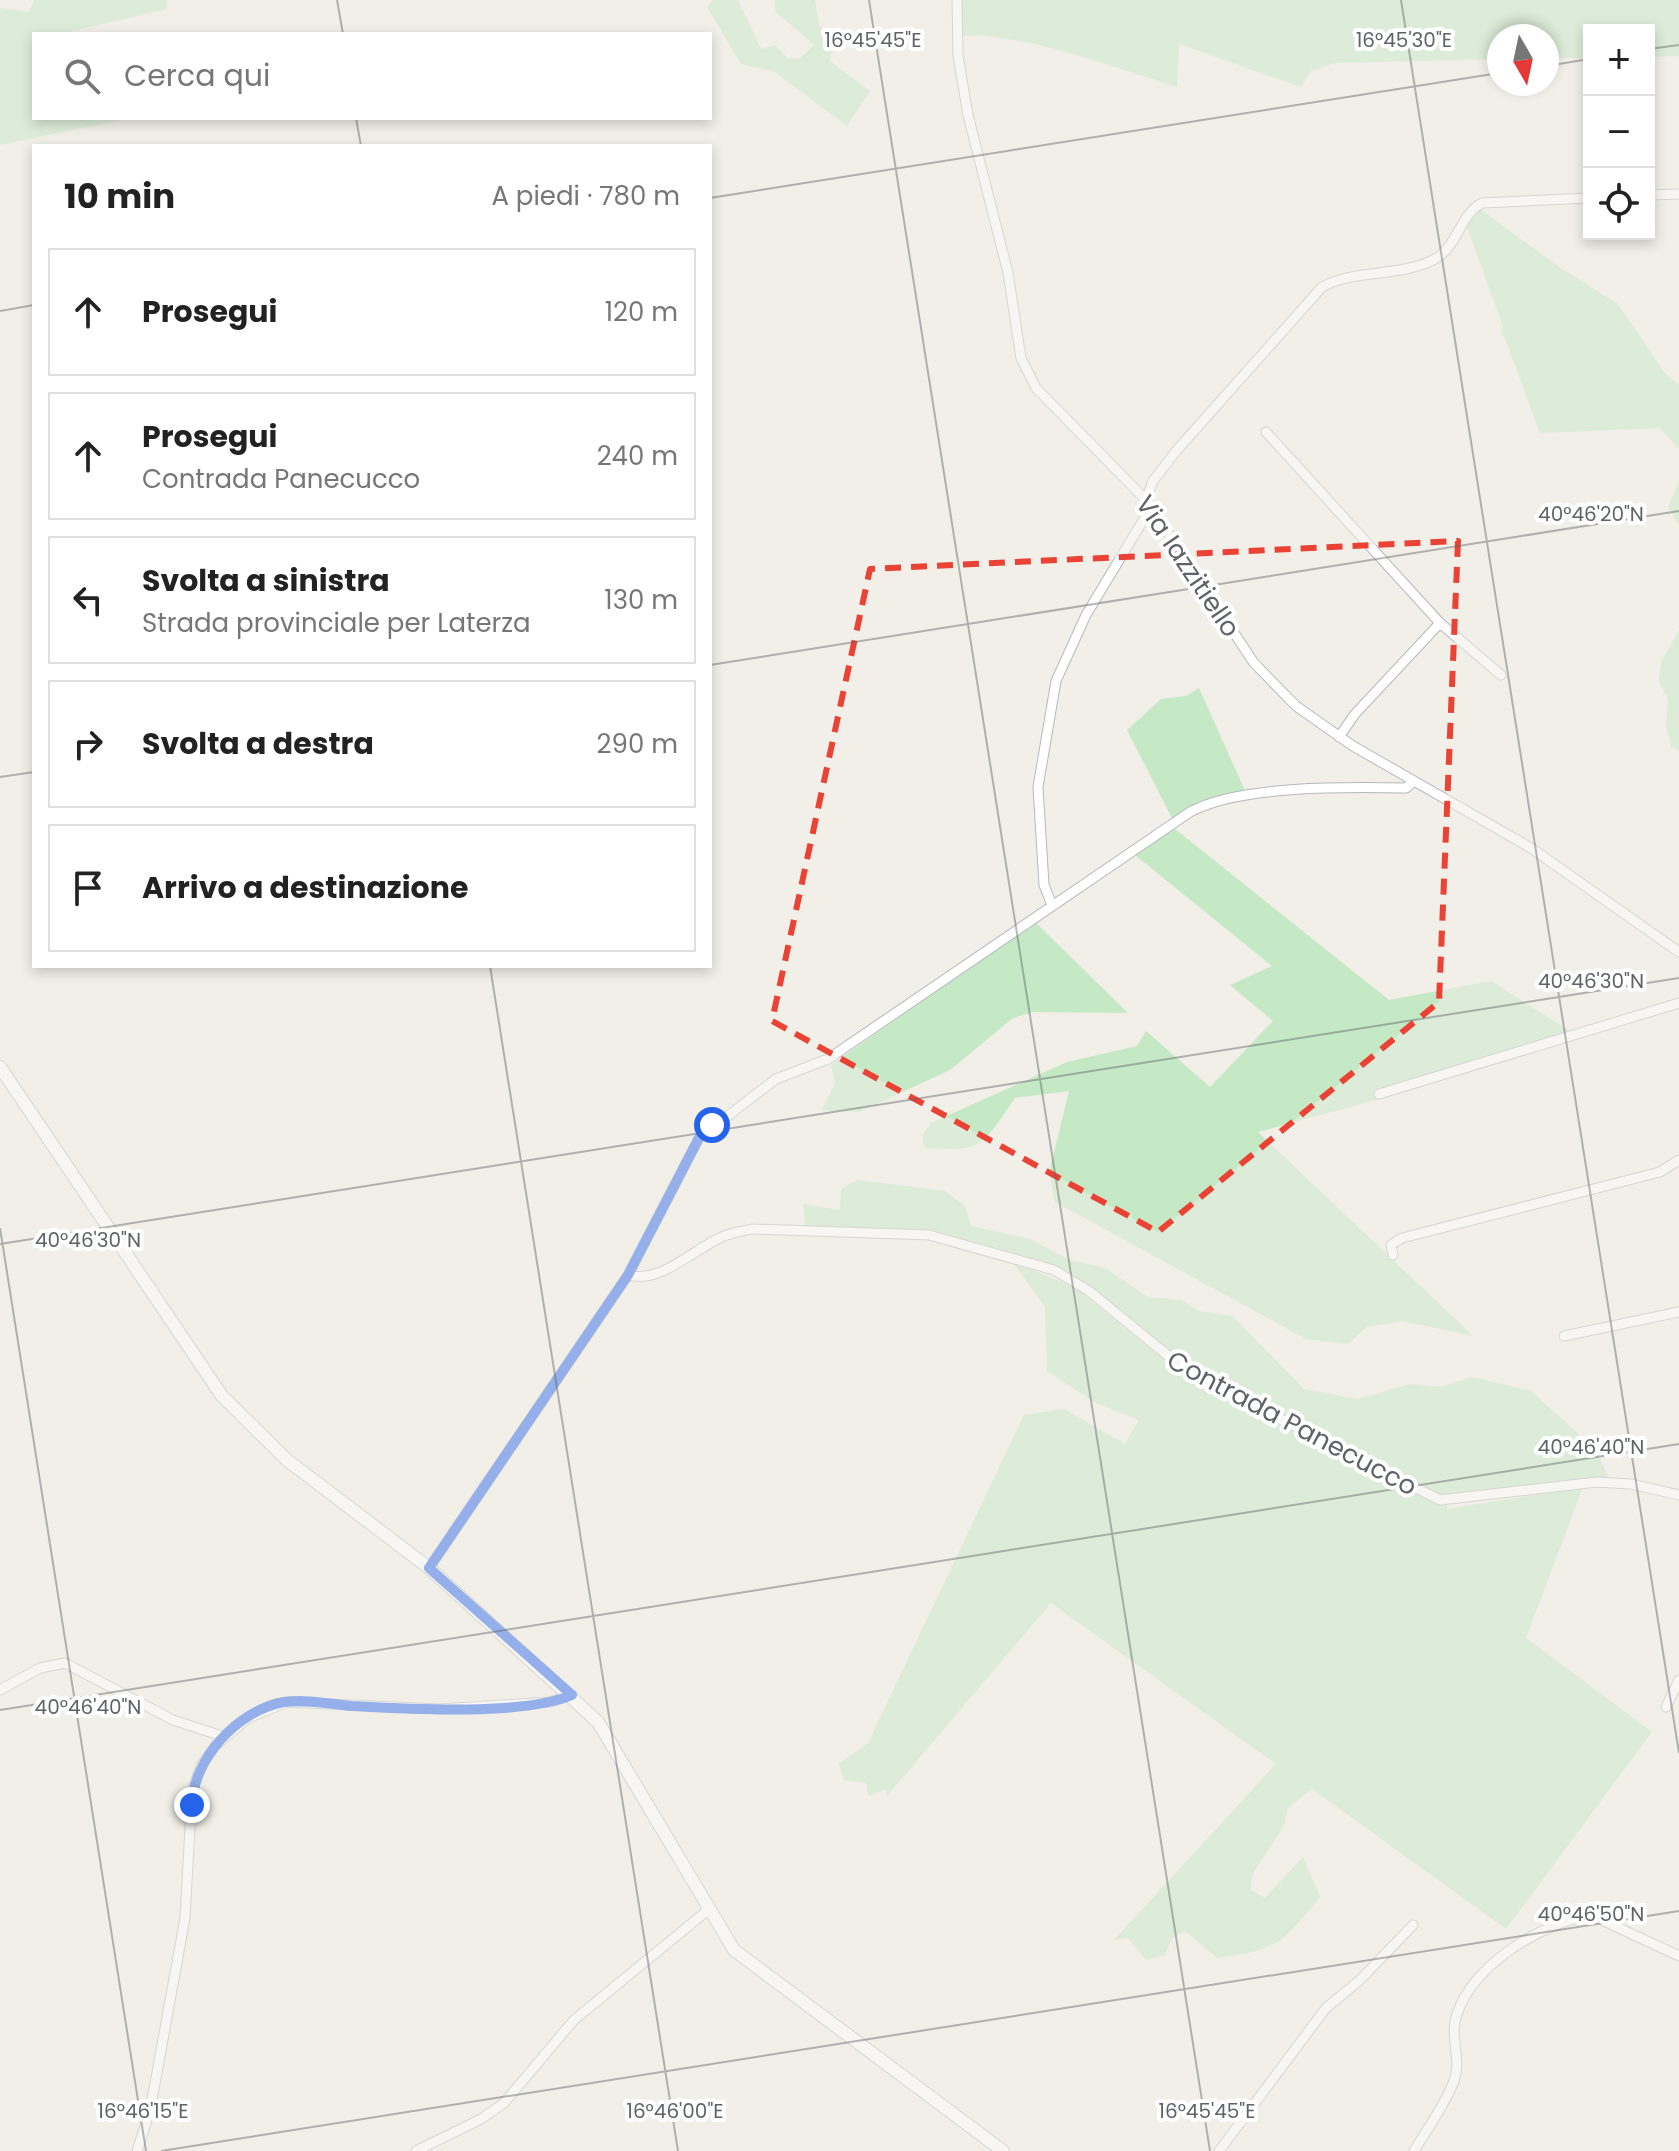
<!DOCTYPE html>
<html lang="it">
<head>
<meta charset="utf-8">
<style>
  :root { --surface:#fff; --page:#f2f2f2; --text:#222; --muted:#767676; --line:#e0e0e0 }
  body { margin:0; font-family:Poppins,sans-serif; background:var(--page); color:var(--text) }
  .controls { position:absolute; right:24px; top:24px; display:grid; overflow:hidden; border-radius:0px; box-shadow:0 4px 12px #0003 }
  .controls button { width:72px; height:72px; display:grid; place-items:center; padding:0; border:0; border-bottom:2px solid var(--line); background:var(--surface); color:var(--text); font:40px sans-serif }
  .compass { position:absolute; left:1487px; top:24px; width:72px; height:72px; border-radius:50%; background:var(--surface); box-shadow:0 4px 12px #0003; rotate:171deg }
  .stop { position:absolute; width:24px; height:24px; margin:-18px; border:6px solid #2563eb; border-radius:50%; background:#fff }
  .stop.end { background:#2563eb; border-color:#fff; box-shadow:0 2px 8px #0008 }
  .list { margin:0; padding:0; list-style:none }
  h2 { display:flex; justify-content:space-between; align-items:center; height:104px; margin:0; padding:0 32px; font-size:34px }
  h2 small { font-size:26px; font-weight:400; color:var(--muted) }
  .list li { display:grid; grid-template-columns:52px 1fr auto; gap:24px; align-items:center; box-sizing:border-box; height:128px; margin:0 16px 16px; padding:0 16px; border:2px solid var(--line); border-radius:0px }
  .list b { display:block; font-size:30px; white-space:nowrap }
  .list p { margin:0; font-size:26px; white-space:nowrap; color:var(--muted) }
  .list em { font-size:26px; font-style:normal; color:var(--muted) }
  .icon { flex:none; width:44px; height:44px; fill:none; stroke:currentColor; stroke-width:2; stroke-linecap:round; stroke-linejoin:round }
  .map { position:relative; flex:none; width:1679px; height:2151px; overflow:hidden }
  .search { position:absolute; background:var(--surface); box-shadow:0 4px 12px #0003; left:32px; top:32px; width:680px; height:88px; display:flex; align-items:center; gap:20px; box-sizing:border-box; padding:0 28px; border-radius:0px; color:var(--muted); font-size:30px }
  .panel { position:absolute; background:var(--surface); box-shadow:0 4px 12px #0003; left:32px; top:144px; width:680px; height:824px; border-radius:0px }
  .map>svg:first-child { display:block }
  .green { fill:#c5e8c5 }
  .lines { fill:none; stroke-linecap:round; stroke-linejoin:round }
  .minor-casing { stroke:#b5b8bc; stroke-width:11 }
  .secondary-casing { stroke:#b6babf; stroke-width:14 }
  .minor { stroke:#fff; stroke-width:9 }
  .secondary { stroke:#fff; stroke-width:12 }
  .route { stroke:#2563eb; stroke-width:10 }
  .marked { fill:none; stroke:#ea4335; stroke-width:6; stroke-dasharray:16 10; stroke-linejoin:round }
  .ticks { fill:none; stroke:#5f6368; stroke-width:2; stroke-opacity:0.45 }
  .labels { text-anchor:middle; stroke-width:8; stroke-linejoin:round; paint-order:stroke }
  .street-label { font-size:26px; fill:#5f6368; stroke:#fff }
  .ticks-label { font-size:20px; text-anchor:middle; fill:#5f6368; stroke:#fff; stroke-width:8; stroke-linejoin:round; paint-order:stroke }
</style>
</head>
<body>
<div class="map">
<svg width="1679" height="2151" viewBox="0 0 1679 2151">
  <rect width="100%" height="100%" fill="#f1efe8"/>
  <path class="green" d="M34 0H167V9L72 31V34H34V118H130L0 145V8L29 12Z
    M713 0H738L761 49 775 45 788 58 799 59 814 45 776 12 774 0H815L819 26 834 38 830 61 870 91 847 126 775 72 741 64 707 7Z
    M962 0H1679V56L1649 57V30H1589V58H1547V36H1499V59L1335 63 1311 71 1301 87 1179 44 1177 87C1119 69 1018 31 960 36Z
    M1479 208 1559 267 1618 304 1664 372 1679 385V449L1660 428 1540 433 1504 336 1500 334 1503 326 1467 227Z
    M1679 481V525L1668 507Z
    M1679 630V752L1671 746 1666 725 1668 699 1659 681 1661 662Z
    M1199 688 1246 793 1201 801 1173 820 1127 730 1161 699 1186 696Z
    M1175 829 1389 1000 1491 981 1571 1032 1430 1074 1408 1091 1258 1132 1473 1336 1403 1321 1367 1327 1348 1344 1306 1339 1055 1202 1049 1173 1069 1091 1015 1098C981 1146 986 1152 925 1148L922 1136 931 1123 1067 1062 1137 1046 1146 1031 1210 1087 1273 1021 1230 985 1272 966 1135 855Z
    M1035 922 1128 1013 1033 1012 1013 1018 950 1070 859 1112 822 1110 835 1083 831 1065Z
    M857 1180 945 1191 965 1206 971 1226 1030 1239 1070 1260 1105 1268 1148 1297 1181 1300 1199 1311 1232 1316 1304 1389 1358 1399 1410 1384 1441 1387 1472 1377 1531 1391 1595 1449 1609 1478 1435 1497 1447 1504V1509L1583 1487 1526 1638 1652 1732 1506 1929 1312 1789 1288 1808 1284 1826 1252 1875 1251 1890 1265 1898 1303 1857 1320 1897C1282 1944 1277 1950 1217 1958L1185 1931 1172 1938 1165 1955 1146 1960 1128 1938 1114 1940 1276 1764 1051 1603 887 1796 885 1789 869 1796 866 1783 844 1780 839 1764 868 1743 1024 1415 1064 1409 1125 1444 1139 1420 1094 1402 1047 1371 1045 1307 1012 1261 1075 1288 1177 1370 1416 1488 1188 1369 1053 1267 924 1232 805 1230 803 1204 840 1210 841 1189Z"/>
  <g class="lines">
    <defs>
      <path id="minor" d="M957 0 958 56 968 115 1008 273 1021 358 1036 388 1146 500 1254 663 1296 706 1353 746 1531 848 1679 952
        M1649 195 1679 194
        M1266 432 1440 623 1501 675
        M1339 737 1355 714 1440 623
        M1052 905 1044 885 1038 787 1056 681 1086 615 1148 512 1146 500 1153 481 1177 450 1322 287C1356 269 1399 277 1433 260 1458 248 1459 215 1482 203L1589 198
        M1379 1094 1679 1003
        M1393 1255 1391 1245 1402 1238 1660 1172 1679 1160
        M628 1275 699 1138 776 1079 828 1059 1190 812C1239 785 1348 787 1406 788L1413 782
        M1564 1336 1679 1312
        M429 1568 628 1275C662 1285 697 1245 727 1235 735 1232 744 1231 752 1229L929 1235 1054 1270 1089 1291 1188 1372 1440 1500 1597 1482 1631 1484 1679 1495
        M0 1690 40 1668 65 1663 173 1720 225 1737
        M1666 1707 1679 1680
        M137 2151 150 2111 185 1918 192 1791 201 1766 215 1746 248 1718 287 1702 439 1709 550 1702 572 1695
        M416 2151 481 2119 504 2103 574 2020 708 1910
        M1219 2151 1326 2008 1360 1980 1413 1925
        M1414 2151C1427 2129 1445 2105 1454 2081 1462 2059 1449 2036 1457 2014 1474 1964 1541 1923 1591 1915L1679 1956"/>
      <path id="secondary" d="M0 1067 222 1396 287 1460 429 1568 598 1722 734 1950 1003 2151"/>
    </defs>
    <use href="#minor" class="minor-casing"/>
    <use href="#secondary" class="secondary-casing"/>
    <use href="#minor" class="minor"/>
    <use href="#secondary" class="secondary"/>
  </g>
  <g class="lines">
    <path class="route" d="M192 1805C193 1759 238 1710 284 1702 306 1699 330 1704 352 1706 407 1709 523 1716 572 1695L429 1568 628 1275 699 1138 712 1125"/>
  </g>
  <path d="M0 0H1679V2151H0ZM1458 541 1439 1002 1158 1232 772 1021 870 569Z" fill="#f1efe8" fill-opacity=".55" fill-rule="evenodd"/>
  <path class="marked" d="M1458 541 1439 1002 1158 1232 772 1021 870 569Z"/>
  <path class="ticks" d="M337 0 343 34M869 0 1210 2151M1401 0 1679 1753M1649 49 1679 45M1547 66 1589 59M356 118 361 146M710 198 1499 73M0 311 34 305M710 665 1679 511M0 777 34 772M490 966 678 2151M0 1228 146 2151M0 1244 1679 978M0 1710 1679 1444M161 2151 1679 1911"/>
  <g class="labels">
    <g class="street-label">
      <text transform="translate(1188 566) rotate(56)" y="9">Via Iazzitiello</text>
      <text transform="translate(1292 1423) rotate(28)" y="9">Contrada Panecucco</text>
    </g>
  </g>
  <g class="ticks-label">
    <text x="873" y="47">16°45'45"E</text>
    <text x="1404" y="47">16°45'30"E</text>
    <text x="1591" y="521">40°46'20"N</text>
    <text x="1591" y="988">40°46'30"N</text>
    <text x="88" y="1247">40°46'30"N</text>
    <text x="1591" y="1454">40°46'40"N</text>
    <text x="88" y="1714">40°46'40"N</text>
    <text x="1591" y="1921">40°46'50"N</text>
    <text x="143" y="2118">16°46'15"E</text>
    <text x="675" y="2118">16°46'00"E</text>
    <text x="1207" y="2118">16°45'45"E</text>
  </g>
</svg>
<div class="controls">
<button>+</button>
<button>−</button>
<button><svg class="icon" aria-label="locate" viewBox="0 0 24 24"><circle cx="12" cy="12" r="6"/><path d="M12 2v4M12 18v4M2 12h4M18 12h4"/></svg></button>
</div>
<svg class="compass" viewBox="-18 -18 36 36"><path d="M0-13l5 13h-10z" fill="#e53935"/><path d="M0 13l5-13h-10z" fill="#767676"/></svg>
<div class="stop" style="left:712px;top:1125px"></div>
<div class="stop end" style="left:192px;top:1805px"></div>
<div class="search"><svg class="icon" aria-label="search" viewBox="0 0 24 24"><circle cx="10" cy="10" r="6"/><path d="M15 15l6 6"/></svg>Cerca qui</div>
<section class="panel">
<h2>10 min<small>A piedi · 780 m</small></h2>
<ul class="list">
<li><svg class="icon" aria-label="ahead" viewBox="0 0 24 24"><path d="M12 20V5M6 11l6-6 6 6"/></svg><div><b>Prosegui</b></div><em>120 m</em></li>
<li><svg class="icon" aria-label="ahead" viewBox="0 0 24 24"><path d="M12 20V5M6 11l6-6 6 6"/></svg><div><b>Prosegui</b><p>Contrada Panecucco</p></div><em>240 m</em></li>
<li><svg class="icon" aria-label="left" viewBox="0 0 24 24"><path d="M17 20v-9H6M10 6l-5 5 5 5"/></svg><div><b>Svolta a sinistra</b><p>Strada provinciale per Laterza</p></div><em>130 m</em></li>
<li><svg class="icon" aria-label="right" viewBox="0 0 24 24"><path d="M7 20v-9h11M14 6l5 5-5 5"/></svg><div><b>Svolta a destra</b></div><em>290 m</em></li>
<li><svg class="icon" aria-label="arrive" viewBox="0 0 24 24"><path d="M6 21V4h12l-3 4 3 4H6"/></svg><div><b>Arrivo a destinazione</b></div></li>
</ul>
</section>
</div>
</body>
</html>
